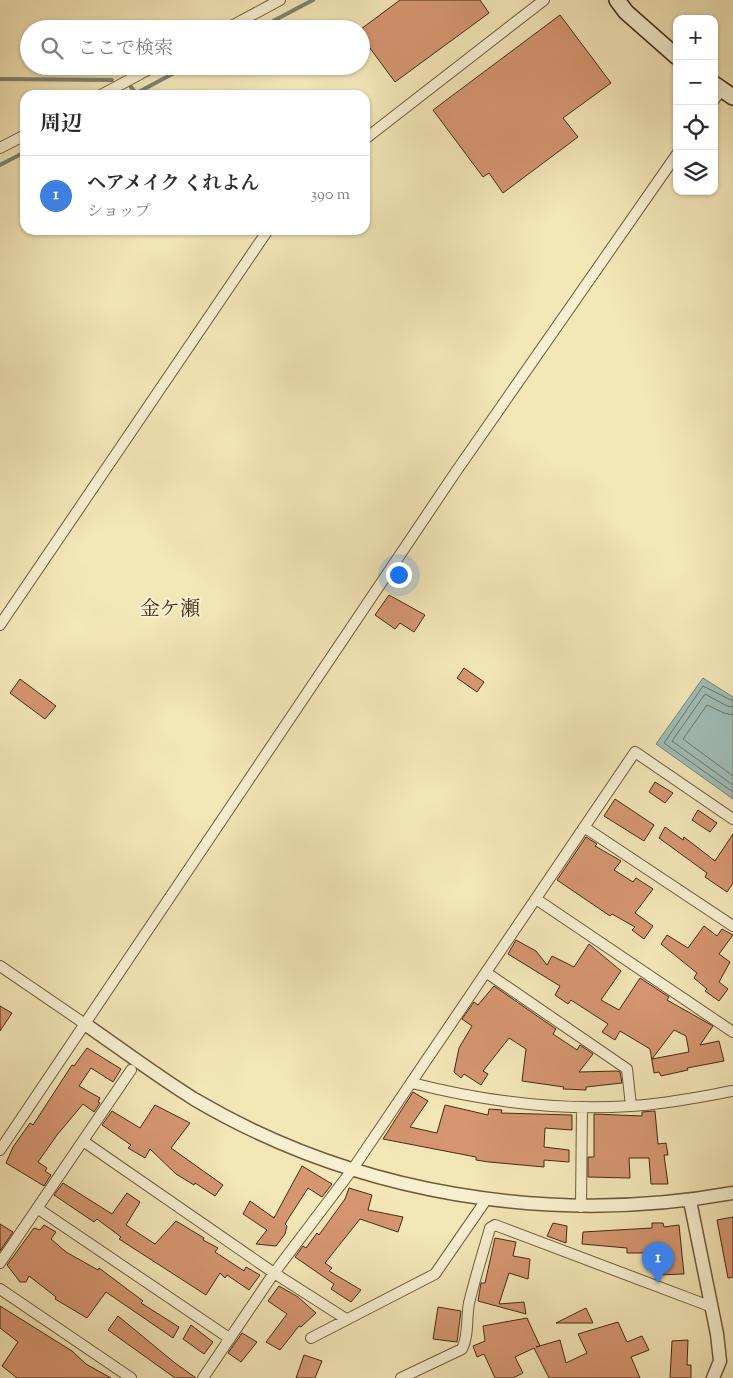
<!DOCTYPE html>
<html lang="ja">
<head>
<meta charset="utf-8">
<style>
  :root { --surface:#fff; --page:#f2f2f3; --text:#2b2b33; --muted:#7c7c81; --line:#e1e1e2; --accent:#111827 }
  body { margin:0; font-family:"Sorts Mill Goudy","Noto Serif JP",serif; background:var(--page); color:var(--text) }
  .controls { position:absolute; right:15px; top:15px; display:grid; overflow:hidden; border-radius:10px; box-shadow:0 1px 4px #0004 }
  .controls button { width:45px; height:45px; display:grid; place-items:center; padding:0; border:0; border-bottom:1px solid var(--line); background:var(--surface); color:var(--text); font:25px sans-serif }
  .you { position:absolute; left:398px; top:574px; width:18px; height:18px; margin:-12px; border:4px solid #fff; border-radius:50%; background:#1a73e8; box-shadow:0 0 0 8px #1a73e833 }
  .badge { display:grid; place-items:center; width:32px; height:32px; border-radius:50%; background:var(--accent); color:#fff; font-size:16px; font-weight:700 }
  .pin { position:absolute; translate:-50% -41px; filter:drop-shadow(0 1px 2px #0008) }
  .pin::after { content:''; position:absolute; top:26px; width:18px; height:15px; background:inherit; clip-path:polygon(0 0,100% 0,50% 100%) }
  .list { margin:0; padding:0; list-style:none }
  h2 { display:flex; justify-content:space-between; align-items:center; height:65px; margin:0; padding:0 20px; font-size:21px }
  h2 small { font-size:16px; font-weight:400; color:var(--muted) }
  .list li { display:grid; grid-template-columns:32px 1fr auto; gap:15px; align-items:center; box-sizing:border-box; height:80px; padding:0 20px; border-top:1px solid var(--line) }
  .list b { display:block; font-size:19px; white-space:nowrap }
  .list p { margin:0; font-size:16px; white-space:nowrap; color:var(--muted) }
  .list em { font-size:16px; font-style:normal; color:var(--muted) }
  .icon { flex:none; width:28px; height:28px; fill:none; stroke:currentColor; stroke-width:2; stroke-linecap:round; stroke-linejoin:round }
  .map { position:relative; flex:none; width:733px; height:1378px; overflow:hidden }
  .search { position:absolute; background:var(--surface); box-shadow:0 1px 4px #0004; left:20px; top:20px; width:350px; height:55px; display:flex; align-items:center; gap:12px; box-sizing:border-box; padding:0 18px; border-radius:28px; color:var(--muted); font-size:19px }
  .panel { position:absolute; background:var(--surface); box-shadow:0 1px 4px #0004; left:20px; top:90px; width:350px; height:145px; border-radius:15px }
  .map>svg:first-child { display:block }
  .water { fill:#9fbdb8; stroke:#7b8376 }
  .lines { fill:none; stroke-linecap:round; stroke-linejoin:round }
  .shore { stroke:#727465; stroke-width:1 }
  .stream { stroke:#7b8376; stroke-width:4 }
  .building { fill:#d59671; stroke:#442b12; fill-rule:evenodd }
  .minor-casing { stroke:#705a3b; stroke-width:12 }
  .tertiary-casing { stroke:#705a3b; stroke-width:15 }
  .secondary-casing { stroke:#442b12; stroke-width:18 }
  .minor { stroke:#f7efd0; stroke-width:10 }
  .tertiary { stroke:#f7efd0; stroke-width:12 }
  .secondary { stroke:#f7efd0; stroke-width:15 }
  .labels { text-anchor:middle; stroke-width:4.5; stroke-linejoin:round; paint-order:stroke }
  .quarter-label { font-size:20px; fill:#442b12; stroke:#f7efd0 }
</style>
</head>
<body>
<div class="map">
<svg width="733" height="1378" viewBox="0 0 733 1378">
  <rect width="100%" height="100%" fill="#f3e6b7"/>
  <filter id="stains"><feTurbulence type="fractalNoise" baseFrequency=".004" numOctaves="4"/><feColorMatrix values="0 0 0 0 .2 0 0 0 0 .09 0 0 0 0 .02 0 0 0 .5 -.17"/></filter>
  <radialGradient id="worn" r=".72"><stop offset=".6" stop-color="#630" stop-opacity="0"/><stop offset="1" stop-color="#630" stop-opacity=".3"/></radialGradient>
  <path class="water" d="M703 678 733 697V799L656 744Z"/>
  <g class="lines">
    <path class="shore" d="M733 701 703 686 664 743 733 792
      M733 707 727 706 705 694 672 741 733 785
      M733 715 724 713 707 705 683 739 733 776"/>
    <path class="stream" d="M258 29 313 0
      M0 79 112 80
      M131 87 136 93
      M133 95 187 66
      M0 165 25 152"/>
  </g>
  <path class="building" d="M400 0H480L489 13 395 82 361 36V29Z
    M560 15 611 83 563 118 578 137 503 193 489 173 483 177 433 110Z
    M389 595 425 615 414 632 400 623 395 629 375 615Z
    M464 668 484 682 477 692 457 678Z
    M20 679 56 706 45 719 10 693Z
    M655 782 673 793 665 803 649 792Z
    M615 799 654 825 644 841 604 816Z
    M698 810 717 823 710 832 692 820Z
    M665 827 683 840 684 837 715 861 733 834V883L727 892 705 877 707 873 659 838Z
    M586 837 597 844 595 846 621 861 614 870 633 882 636 878 653 889 635 913 653 926 644 939 632 930 635 927 612 914 610 916 557 880Z
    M704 926 717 936 722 929 733 935 719 954 730 962 719 982 728 989 719 1001 705 991 707 989 694 978 697 973 661 944 667 935 688 948Z
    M516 940 536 951 547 965 552 956 574 967 589 944 621 971 601 1000 619 1010 640 978 669 997 667 1000 713 1026 700 1045 719 1041 724 1061 687 1068 688 1070 661 1076 659 1072 654 1073 650 1049 620 1031 615 1040 602 1032 608 1024 571 1000 568 1004 555 995 560 986 508 954ZM674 1030 686 1036 689 1052 652 1059Z
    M494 986 556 1029 553 1034 577 1050 580 1045 593 1054 579 1072 617 1071 620 1072 622 1083 586 1087V1090L563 1089 564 1087 522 1081 526 1049 509 1038 483 1071 488 1074 481 1085 464 1074 461 1078 454 1072 459 1048 472 1026 462 1019 474 1002 478 1005Z
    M0 1006 12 1013 0 1031Z
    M87 1048 121 1069 113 1082 91 1068 79 1086 100 1098 98 1102 100 1103 94 1112 83 1104 57 1135 38 1162 47 1168 45 1171 51 1175 44 1186 6 1163 13 1147 30 1123 33 1125 72 1065 74 1066Z
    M413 1092 428 1101 410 1127 437 1133 445 1105 488 1115 489 1109 502 1110 501 1113 572 1115V1130L545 1128 544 1147 569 1150V1162L544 1160V1167L489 1162 476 1160V1157L383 1139Z
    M155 1105 190 1123 171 1148 223 1185 215 1196 195 1183 194 1185 176 1174 150 1149 145 1158 128 1148 131 1145 102 1125 112 1111 140 1128Z
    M655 1111 658 1144 666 1143 668 1155H664L668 1184H651L649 1158H629L630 1178 588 1177V1157H594V1114L642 1116V1112Z
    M302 1166 332 1184 322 1197 308 1188 285 1224 287 1226 285 1234 276 1246 256 1244 267 1230 243 1214 250 1201 274 1218Z
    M63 1183 112 1214 127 1193 140 1202 126 1225 155 1244 176 1221 204 1238 203 1240 218 1248 215 1252 244 1271 246 1267 260 1275 249 1290 227 1275 225 1278 220 1273 206 1295 119 1239 121 1237 97 1219 94 1222 54 1195Z
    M349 1188 372 1195 368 1210 403 1217 398 1232 360 1219 325 1263 332 1268 329 1271 361 1290 351 1302 331 1289 334 1284 295 1257 303 1246 306 1248 317 1233 319 1235 345 1199Z
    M733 1217V1277L728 1278 717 1220Z
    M553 1223 567 1226 566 1243 547 1236Z
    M652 1223H663L664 1227 679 1225 684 1274 656 1275 654 1253H627V1248L582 1244 583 1232 652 1228Z
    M0 1224 13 1232 0 1251Z
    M44 1225 56 1232 51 1239 66 1252 98 1270 99 1268 143 1301 141 1303 179 1327 173 1338 106 1292 87 1318 55 1299 56 1297 29 1276 26 1282H20L7 1265 34 1228 40 1230Z
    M495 1238 516 1242 513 1256 530 1259 528 1279 509 1273 499 1304 524 1302 526 1314 478 1301 481 1283H485Z
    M279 1286 298 1297 316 1313 301 1327 299 1326 280 1350 266 1342 287 1314 268 1301Z
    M0 1306 72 1351 86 1364 111 1378H17L2 1366 18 1342 0 1328Z
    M438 1307 461 1311 457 1342 433 1339Z
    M586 1308 593 1323H556Z
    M118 1316 175 1363 196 1378H175L108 1330Z
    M527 1318 540 1346 536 1347 560 1340 566 1363 587 1353 578 1334 618 1322 627 1342 642 1336 649 1350 631 1357 640 1378H549L534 1348 515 1357 523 1373 513 1378H495L484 1354 477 1357 473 1346 485 1341 483 1326Z
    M191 1325 213 1342 204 1354 183 1339Z
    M242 1333 257 1342 241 1362 228 1353Z
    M688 1340 687 1365H691V1378H670L672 1341Z
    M304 1355 322 1361 315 1378H296Z"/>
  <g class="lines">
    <defs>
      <path id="minor" d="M226 29 280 0
        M101 95 155 66
        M714 100 721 90
        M365 139 544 0
        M0 148 25 135
        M0 625 268 230
        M584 827 733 926
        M536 899 733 1032
        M0 966 85 1024
        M487 973 627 1069 631 1106
        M412 1083C483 1101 558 1111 631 1106 666 1104 699 1097 733 1091
        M83 1141 274 1273 346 1319
        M0 1150 455 473 677 154
        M581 1207 582 1107
        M37 1208 229 1338
        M0 1263 131 1070
        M0 1289 131 1378
        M311 1338 435 1274 486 1200
        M203 1378 274 1273 352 1170 635 752 733 819
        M401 1378 462 1349C469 1335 466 1319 469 1303 475 1278 483 1253 490 1228L495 1225 712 1307"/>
      <path id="tertiary" d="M85 1024C121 1049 157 1076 194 1099 355 1194 550 1226 733 1193
        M690 1201 717 1334 720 1361 713 1378"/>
      <path id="secondary" d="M617 0 626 12 677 57
        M714 84 733 97"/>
    </defs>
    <use href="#minor" class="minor-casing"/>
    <use href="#tertiary" class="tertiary-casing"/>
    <use href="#secondary" class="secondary-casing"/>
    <use href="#minor" class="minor"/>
    <use href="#tertiary" class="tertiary"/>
    <use href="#secondary" class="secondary"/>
  </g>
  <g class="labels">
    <g class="quarter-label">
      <text x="170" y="615">金ケ瀬</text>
    </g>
  </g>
  <rect width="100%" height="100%" filter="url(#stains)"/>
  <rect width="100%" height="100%" fill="url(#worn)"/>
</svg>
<div class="controls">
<button>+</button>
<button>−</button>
<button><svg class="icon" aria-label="locate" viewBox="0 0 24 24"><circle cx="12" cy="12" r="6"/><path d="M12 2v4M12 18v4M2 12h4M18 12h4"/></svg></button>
<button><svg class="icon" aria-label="layers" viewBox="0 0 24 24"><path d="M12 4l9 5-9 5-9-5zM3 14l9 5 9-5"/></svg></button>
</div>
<div class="you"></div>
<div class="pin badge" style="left:658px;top:1283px;background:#3f7fe0">1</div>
<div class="search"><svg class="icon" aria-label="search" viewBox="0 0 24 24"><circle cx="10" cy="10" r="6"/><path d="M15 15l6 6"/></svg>ここで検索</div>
<section class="panel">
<h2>周辺<small></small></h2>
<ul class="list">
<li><span class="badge" style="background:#3f7fe0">1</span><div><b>ヘアメイク くれよん</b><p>ショップ</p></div><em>390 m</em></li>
</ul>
</section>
</div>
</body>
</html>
